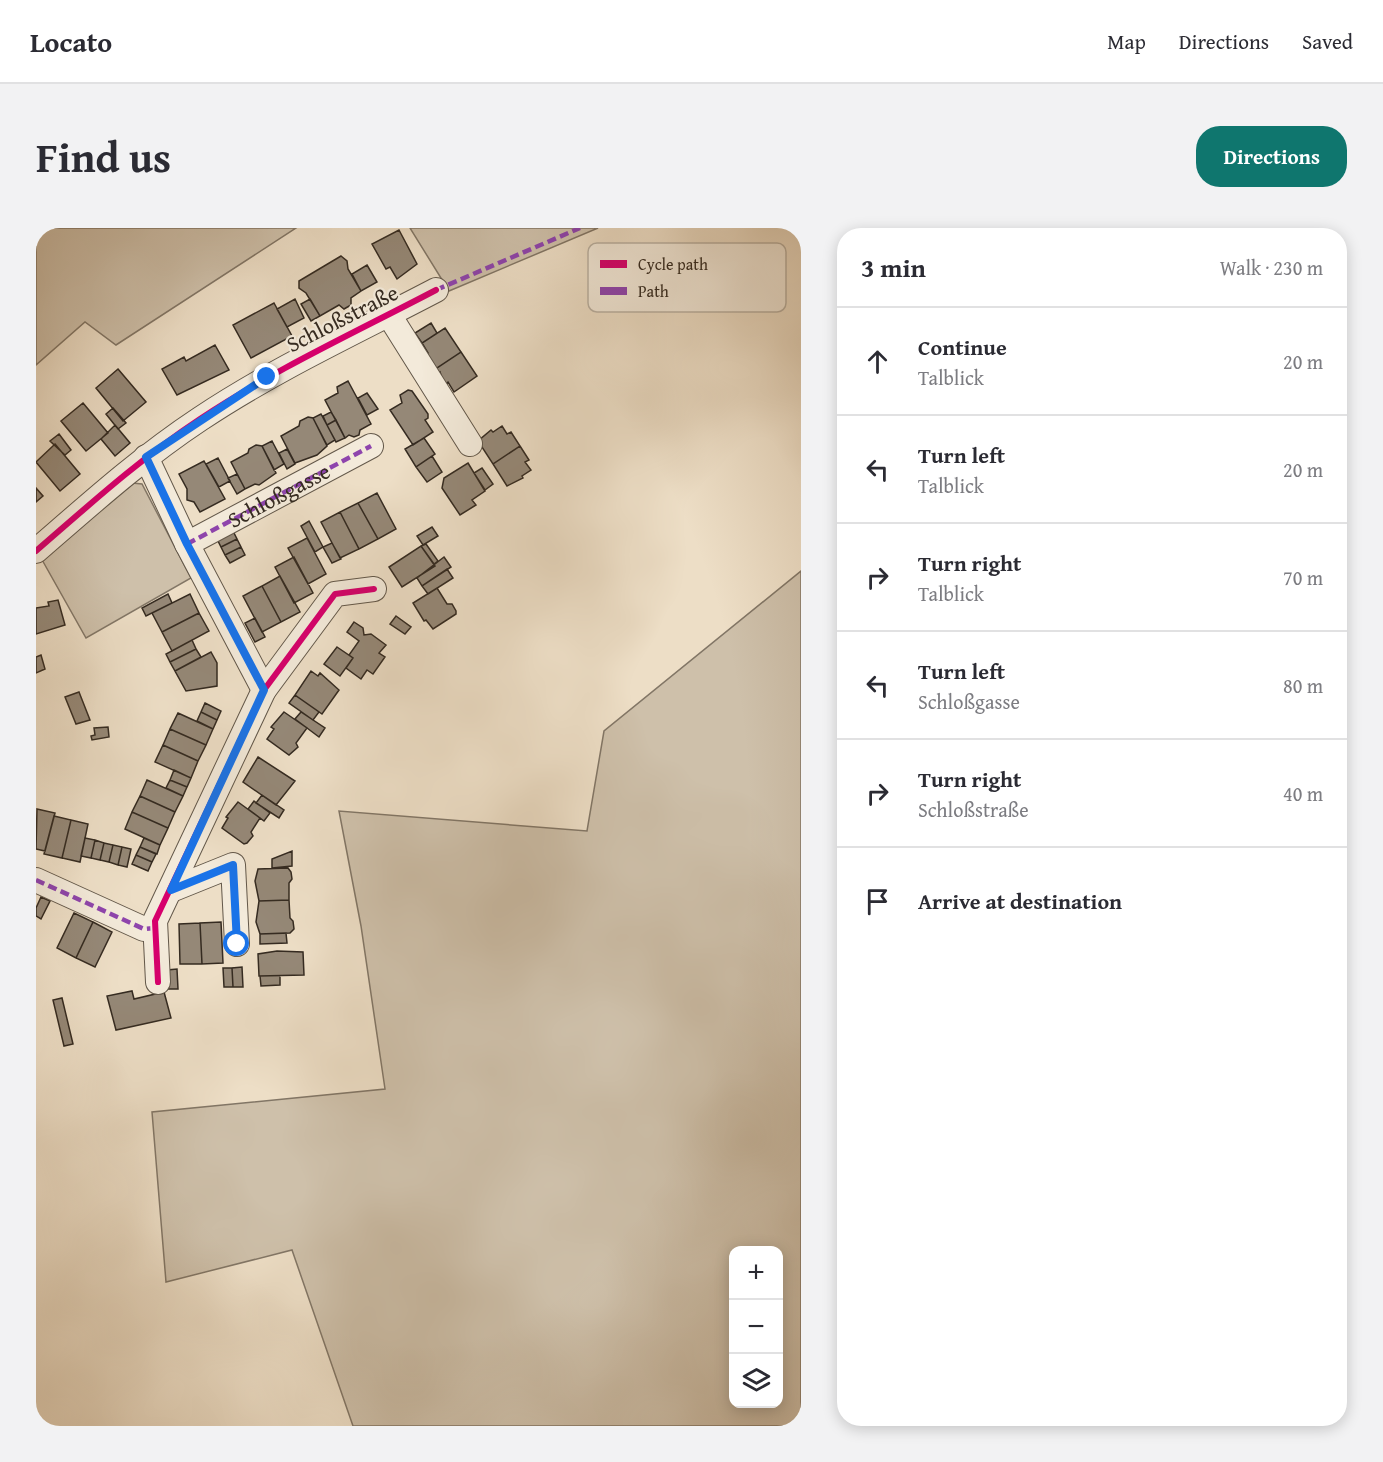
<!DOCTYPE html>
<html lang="en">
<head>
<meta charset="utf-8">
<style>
  :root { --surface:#fff; --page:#f2f2f3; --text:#2b2b33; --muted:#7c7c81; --line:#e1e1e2; --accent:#0f766e }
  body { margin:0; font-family:"Gentium Book Plus",serif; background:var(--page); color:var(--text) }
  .controls { position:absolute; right:18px; bottom:18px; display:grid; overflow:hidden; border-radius:12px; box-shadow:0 3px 15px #0003 }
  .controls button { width:54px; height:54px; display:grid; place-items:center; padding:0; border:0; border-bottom:2px solid var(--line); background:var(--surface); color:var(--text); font:30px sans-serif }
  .stop { position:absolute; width:18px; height:18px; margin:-14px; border:4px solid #1a73e8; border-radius:50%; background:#fff }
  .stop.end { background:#1a73e8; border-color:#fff; box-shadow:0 2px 6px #0008 }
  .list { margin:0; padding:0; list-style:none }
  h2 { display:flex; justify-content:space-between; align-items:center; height:78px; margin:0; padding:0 24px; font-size:26px }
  h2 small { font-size:20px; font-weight:400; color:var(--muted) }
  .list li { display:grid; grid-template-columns:39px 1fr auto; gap:18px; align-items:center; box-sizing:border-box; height:108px; padding:0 24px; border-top:2px solid var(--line) }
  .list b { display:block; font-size:22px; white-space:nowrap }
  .list p { margin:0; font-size:20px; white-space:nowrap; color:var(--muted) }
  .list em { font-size:20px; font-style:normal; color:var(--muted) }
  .icon { flex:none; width:33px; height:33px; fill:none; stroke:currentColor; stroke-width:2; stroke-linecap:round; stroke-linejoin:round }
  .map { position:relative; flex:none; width:765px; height:1198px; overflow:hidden; border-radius:24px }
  header { display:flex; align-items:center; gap:36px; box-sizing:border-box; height:84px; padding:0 30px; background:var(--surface); border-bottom:2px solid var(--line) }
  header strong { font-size:28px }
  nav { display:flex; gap:33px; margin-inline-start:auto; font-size:21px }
  .intro { display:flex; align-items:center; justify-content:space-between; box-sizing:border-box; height:144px; padding:0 36px }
  h1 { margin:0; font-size:42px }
  .button { padding:15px 27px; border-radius:24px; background:var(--accent); color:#fff; font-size:21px; font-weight:700 }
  main { display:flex; gap:36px; padding:0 36px }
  aside { flex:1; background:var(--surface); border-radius:24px; box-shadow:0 3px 15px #0003 }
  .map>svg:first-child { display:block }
  .green { fill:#cec0aa; stroke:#827666; stroke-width:1.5; fill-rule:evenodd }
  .building { fill:#958877; stroke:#352b21; stroke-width:1.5 }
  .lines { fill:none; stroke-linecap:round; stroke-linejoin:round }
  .street-casing { stroke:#63584a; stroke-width:26 }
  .street { stroke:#f3eada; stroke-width:24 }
  .quiet { stroke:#8e44ad; stroke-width:4.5; stroke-dasharray:9 4.5; stroke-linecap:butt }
  .cycleway-casing { stroke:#f3eada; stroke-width:10 }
  .cycleway { stroke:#d6006c; stroke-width:6 }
  .route { stroke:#1a73e8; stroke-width:8 }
  .labels { text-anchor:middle; stroke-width:4.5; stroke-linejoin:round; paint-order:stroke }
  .street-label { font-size:22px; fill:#352b21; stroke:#f3eada }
  .key { fill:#f3eada; stroke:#bab1a2; stroke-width:1.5 }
  .key-label { font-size:16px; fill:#352b21 }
</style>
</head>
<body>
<header>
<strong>Locato</strong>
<nav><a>Map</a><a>Directions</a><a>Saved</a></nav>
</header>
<div class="intro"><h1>Find us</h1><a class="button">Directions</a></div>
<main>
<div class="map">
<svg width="765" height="1198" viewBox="0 0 765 1198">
  <rect width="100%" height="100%" fill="#eddec6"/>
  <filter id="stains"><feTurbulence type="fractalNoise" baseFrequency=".00333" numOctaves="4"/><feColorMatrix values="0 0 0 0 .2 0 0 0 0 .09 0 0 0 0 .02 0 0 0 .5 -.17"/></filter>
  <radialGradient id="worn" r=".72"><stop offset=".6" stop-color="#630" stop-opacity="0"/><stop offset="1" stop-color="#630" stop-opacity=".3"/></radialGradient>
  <path class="green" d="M0 0H260L80 117 49 94 0 137Z
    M374 0H562L413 63Z
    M86 254 106 256 155 350 50 410 5 330Z
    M765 343V1198H317L256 1022 130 1054 116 884 349 861 325 698 303 583 551 603 568 503ZM742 1022V1176H698V1022Z"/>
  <path class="building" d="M363 2 381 36 361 51 354 39 350 41 336 16Z
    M305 28 311 33 312 41 325 63 315 70V77L308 81 303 77 284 88 270 65 263 60V53Z
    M331 37 341 54 325 63 316 46Z
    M259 71 268 90 251 99 241 81Z
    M274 71 284 88 275 93 265 76Z
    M238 75 256 108 215 130 197 97Z
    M395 95 401 105 386 115 379 105Z
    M409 100 425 124 398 142 388 127 392 125 386 115Z
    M179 117 193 142 141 167 126 141 148 129 150 133Z
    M425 124 441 148 418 164 412 154 408 157 404 144 401 146 398 142Z
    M82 141 110 174 87 193 60 160Z
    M312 153 335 196 324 202 323 207 318 209 313 207 309 210 289 172 302 165 301 159Z
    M372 162 376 163 392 186V190L389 192 397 204 377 217 354 182 366 175 364 167Z
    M331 165 342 181 331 187 322 170Z
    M47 175 72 205 50 223 25 193Z
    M77 180 90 195 82 201 70 186Z
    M295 184 300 192 291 197 287 188Z
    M285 186 299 212 291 217 277 190Z
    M272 189 277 190 291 218 281 227 259 235 245 208 263 198 264 193Z
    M300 192 309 210 300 214 291 197Z
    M79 197 94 215 79 228 65 211Z
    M466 198 471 206 475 204 484 218 457 236 442 213 455 202 457 204Z
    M23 206 35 222 29 227 14 213Z
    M388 210 399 226 380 239 369 221Z
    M236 213 248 236 238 242 226 218Z
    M19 216 44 246 24 263 0 234Z
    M220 217 226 218 240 245 223 257 219 256 209 261 195 234 212 225 213 221Z
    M484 218 493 232 489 234 495 242 486 248 487 250 471 258 457 236Z
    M251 221 259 236 251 241 243 225Z
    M396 228 406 244 391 254 380 239Z
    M182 230 194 253 183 259 170 236Z
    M168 233 189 271 164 284 158 274 151 272V261L143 246Z
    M432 235 449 263 436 272 440 277 424 287 406 260 408 250Z
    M446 240 457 256 449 262 438 245Z
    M201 246 209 261 201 266 192 250Z
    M0 260 7 268 0 274Z
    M341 265 360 301 342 311 322 275Z
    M322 275 342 311 323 321 304 284Z
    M304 284 323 321 304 330 285 294Z
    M273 293 287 319 279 324 265 298Z
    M396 299 402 308 387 317 381 308Z
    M197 303 201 311 185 319 181 311Z
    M271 310 290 346 272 356 252 320Z
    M201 311 205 319 189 327 185 319Z
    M296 315 305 331 296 335 287 319Z
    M390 316 402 333 398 336 385 318Z
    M385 318 399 338 366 359 353 339Z
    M205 319 209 327 194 335 189 327Z
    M258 329 277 365 258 375 239 339Z
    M408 329 415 339 386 358 381 350Z
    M411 341 417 350 392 366 386 358Z
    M244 348 264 384 245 394 226 358Z
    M226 358 245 394 226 404 207 368Z
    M401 360 411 376H416L420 383V386L397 401 390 392 388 393 377 375Z
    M132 366 136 375 110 388 106 380Z
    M154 366 163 385 126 404 116 385Z
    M22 372 29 397 0 406V380L13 378 12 374Z
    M163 385 173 403 136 423 126 404Z
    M360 388 375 399 369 406 354 396Z
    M219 390 229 409 219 414 209 395Z
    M318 394 327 400 328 407 335 406 350 417 343 425 349 429 337 446 331 442 325 451 310 440 317 430 313 427 323 413 311 404Z
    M156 412 160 421 134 434 130 426Z
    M301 419 317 430 304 448 288 436Z
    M160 421 165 429 139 443 134 434Z
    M175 424 181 435V458L150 463 139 443Z
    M5 427 9 441 0 445V429Z
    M275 443 282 448 284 445 303 462 286 486 259 467Z
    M43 464 54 492 40 496 29 469Z
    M259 467 283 484 277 492 253 475Z
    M169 475 185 483 181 492 165 484Z
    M165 484 181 492 177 501 161 493Z
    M248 484 271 500 260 515 262 519 253 527 231 511 238 501 235 499Z
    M265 484 289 500 283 509 259 491Z
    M142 485 177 501 170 517 134 501Z
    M72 499 73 509 56 512 55 508 59 507 58 500Z
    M134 501 170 517 162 533 127 517Z
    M127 517 162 533 155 550 119 534Z
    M222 529 259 553 240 577 207 554Z
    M138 542 155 550 151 559 134 552Z
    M111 552 147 568 139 584 104 568Z
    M134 552 151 559 147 568 130 560Z
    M226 567 248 582 243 590 220 575Z
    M104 568 139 584 132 600 96 584Z
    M218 573 234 585 228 593 212 581Z
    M202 574 224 590 215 604 217 608 211 615 208 616 186 600 192 590 190 589Z
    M1 581 19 585 9 623 0 621Z
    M96 584 132 600 124 617 89 601Z
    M18 588 35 592 26 630 8 626Z
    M35 592 52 596 44 634 26 630Z
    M49 610 59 612 55 630 45 628Z
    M108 610 124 617 121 626 104 619Z
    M59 612 68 615 64 632 55 630Z
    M68 615 77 617 73 634 64 632Z
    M77 617 86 619 82 637 73 634Z
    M86 619 95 621 91 639 82 637Z
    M104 619 120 626 116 634 100 627Z
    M256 623V638L236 640V631Z
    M100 627 116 634 112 643 96 636Z
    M252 640 255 644 256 651 253 655V672L223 673 219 653 222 641Z
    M5 669 14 673 5 691 0 688V680Z
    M253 672 254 690 257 693 258 701 254 705 224 706 220 694 223 673Z
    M38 685 57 694 40 730 21 720Z
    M57 694 76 704 59 739 40 730Z
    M185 694 187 735 166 736 164 695Z
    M164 695 166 736H144L143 696Z
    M250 705 251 715 224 716V706Z
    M241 723 267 724 268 747 223 748 222 726Z
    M206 739 207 759H197L196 740Z
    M187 740H196L197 759H188Z
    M141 741 142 761H132L131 742Z
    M224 748H244V757L225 758Z
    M96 763 98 771 128 764 135 790 80 802 71 768Z
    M26 770 37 816 28 818 17 772Z"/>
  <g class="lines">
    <defs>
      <g id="street">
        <path d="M353 87 434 216"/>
        <path d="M110 229 151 316 228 462"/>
        <path id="s1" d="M151 316 335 218"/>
        <path d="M0 323C53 277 105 230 164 191 239 141 320 104 400 62"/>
        <path d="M0 652 108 701 119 700"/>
        <path d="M135 662 197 637 201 716"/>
        <path d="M122 754 119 693 228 462 299 366 338 361"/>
      </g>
    </defs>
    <use href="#street" class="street-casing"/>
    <use href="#street" class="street"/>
    <path class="quiet" d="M400 62 544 0
      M110 229 151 316 228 462
      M151 316 335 218
      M0 652 108 701 119 700
      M135 662 197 637 201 716"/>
    <defs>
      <path id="cycleway" d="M0 323C53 277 105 230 164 191 239 141 320 104 400 62
        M122 754 119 693 228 462 299 366 338 361"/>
    </defs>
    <use href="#cycleway" class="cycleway-casing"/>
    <use href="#cycleway" class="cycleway"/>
  </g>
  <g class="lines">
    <path class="route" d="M201 716 197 637 135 662 228 462 151 316 110 229 231 149"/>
  </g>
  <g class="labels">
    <g class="street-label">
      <text transform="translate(306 90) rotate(-27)" y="8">Schloßstraße</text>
      <text dy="8" stroke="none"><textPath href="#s1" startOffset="104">Schloßgasse</textPath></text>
    </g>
  </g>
  <rect x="552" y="15" width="198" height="69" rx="9" class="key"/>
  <rect x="564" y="32" width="27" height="8" fill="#d6006c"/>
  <rect x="564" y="59" width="27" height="8" fill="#8e44ad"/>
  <g class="key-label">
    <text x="602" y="42">Cycle path</text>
    <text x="602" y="69">Path</text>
  </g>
  <rect width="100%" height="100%" filter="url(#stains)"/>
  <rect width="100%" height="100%" fill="url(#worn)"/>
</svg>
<div class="controls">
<button>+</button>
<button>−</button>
<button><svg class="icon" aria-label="layers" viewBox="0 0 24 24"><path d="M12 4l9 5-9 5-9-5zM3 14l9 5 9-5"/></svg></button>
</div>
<div class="stop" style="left:201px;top:716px"></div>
<div class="stop end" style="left:231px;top:149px"></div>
</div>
<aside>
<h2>3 min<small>Walk · 230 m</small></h2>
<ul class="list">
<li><svg class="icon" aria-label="ahead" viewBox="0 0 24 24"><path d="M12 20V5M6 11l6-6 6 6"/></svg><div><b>Continue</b><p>Talblick</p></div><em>20 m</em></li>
<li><svg class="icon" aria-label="left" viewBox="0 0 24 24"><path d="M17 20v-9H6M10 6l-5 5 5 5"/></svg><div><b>Turn left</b><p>Talblick</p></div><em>20 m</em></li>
<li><svg class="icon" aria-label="right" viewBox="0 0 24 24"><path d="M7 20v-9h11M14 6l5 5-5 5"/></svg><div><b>Turn right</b><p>Talblick</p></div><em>70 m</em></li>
<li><svg class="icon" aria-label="left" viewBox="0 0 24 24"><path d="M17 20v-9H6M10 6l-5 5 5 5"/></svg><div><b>Turn left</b><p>Schloßgasse</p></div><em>80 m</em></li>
<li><svg class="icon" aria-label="right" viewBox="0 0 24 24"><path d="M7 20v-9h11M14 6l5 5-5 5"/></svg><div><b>Turn right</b><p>Schloßstraße</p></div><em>40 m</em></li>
<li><svg class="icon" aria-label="arrive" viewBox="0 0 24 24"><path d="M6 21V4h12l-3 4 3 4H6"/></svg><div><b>Arrive at destination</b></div></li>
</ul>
</aside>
</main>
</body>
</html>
